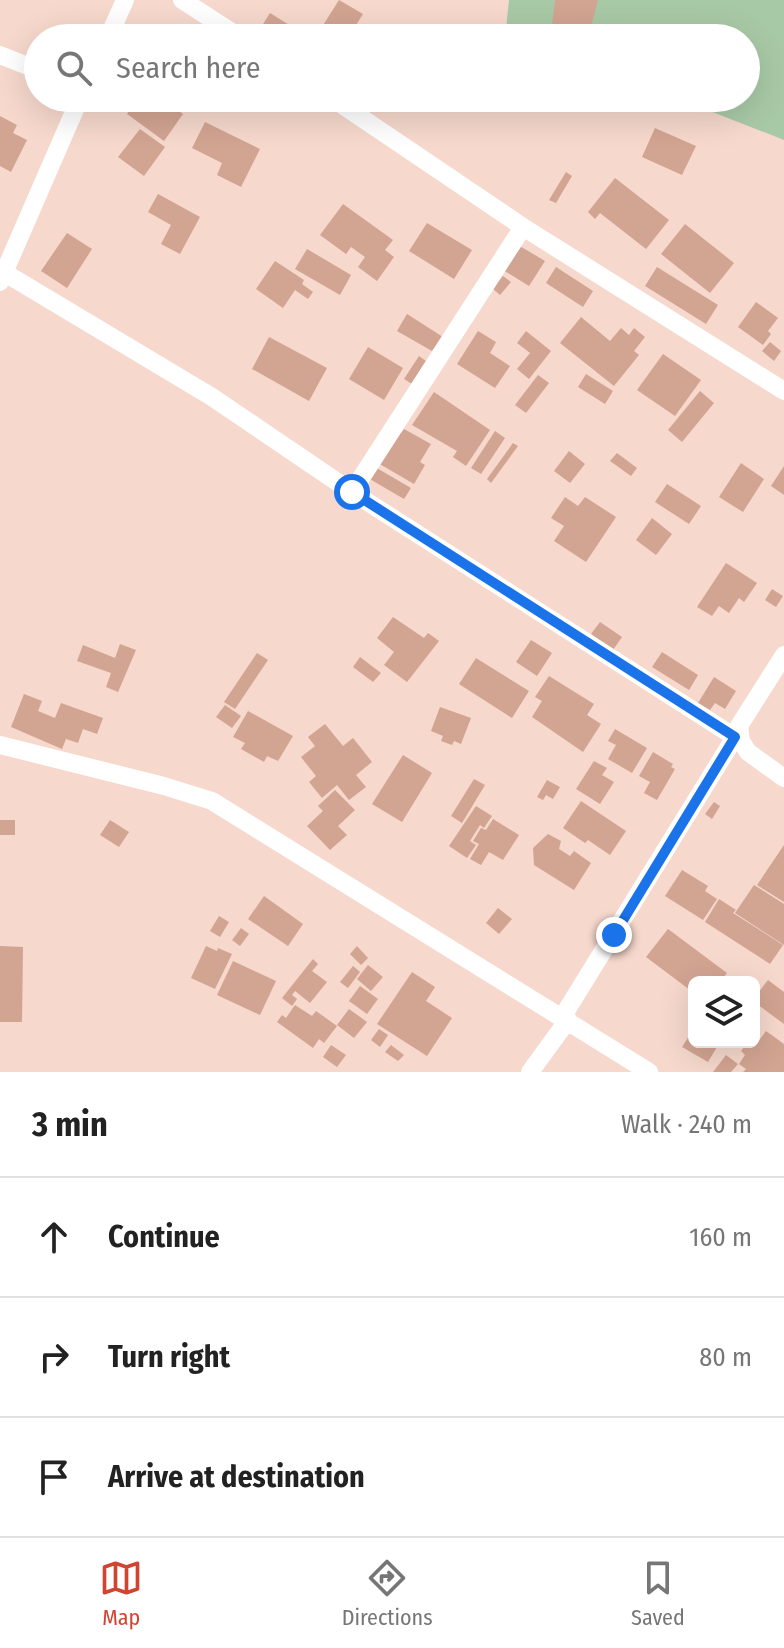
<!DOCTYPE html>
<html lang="en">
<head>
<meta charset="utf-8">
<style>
  :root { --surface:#fff; --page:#f6f6f6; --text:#222; --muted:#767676; --line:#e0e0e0; --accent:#d04430 }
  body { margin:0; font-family:"Fira Sans Condensed",sans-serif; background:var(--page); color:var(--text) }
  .controls { position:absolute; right:24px; bottom:24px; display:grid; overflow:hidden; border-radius:12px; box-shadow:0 8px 32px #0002 }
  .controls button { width:72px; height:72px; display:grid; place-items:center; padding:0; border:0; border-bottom:2px solid var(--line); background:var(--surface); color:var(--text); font:40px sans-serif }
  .stop { position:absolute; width:24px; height:24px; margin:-18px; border:6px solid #1a73e8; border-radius:50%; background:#fff }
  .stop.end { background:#1a73e8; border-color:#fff; box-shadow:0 2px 8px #0008 }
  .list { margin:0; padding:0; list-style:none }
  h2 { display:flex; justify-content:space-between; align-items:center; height:104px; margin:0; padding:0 32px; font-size:34px }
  h2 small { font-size:26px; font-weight:400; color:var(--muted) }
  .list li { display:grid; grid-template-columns:52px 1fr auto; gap:24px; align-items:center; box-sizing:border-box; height:120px; padding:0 32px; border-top:2px solid var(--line) }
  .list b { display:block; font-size:30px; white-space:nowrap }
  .list em { font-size:26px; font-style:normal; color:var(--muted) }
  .icon { flex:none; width:44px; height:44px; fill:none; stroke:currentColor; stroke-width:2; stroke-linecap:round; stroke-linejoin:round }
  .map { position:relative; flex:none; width:784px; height:1072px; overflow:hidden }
  .search { position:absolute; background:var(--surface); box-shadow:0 8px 32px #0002; left:24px; right:24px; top:24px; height:88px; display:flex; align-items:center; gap:20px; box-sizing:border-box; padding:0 28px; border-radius:44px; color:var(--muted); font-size:30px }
  .sheet { height:464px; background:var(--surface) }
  nav { display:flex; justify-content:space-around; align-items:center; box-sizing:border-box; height:112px; border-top:2px solid var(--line); background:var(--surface); font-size:22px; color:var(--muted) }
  nav a { display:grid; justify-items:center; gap:4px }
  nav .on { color:var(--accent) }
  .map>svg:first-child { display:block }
  .green { fill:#a8c9a6 }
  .building { fill:#d2a492 }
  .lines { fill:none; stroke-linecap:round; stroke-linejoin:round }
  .minor { stroke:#fff; stroke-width:18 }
  .route { stroke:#1a73e8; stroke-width:10 }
</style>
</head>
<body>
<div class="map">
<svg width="784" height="1072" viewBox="0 0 784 1072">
  <rect width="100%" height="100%" fill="#f6d8cc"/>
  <path class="green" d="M509 0H784V140L677 98H746V38H526L506 30Z"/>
  <path class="building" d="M339 0 363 14 348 38H315Z
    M555 0H598L589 35 552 25Z
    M270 13 310 38 255 37Z
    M372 24 392 38H363Z
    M138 98H161L183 114 164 141 127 114Z
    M0 116 17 125 13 133 27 140 11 172 0 166Z
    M205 122 260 149 241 187 217 175 222 163 192 148Z
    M655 128 696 146 682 175 642 157Z
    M140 129 165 147 144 176 118 157Z
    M566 172 572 176 556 203 549 200Z
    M615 178 669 220 646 249 600 213 595 219 588 212Z
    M158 194 200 217 180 254 161 244 171 225 148 212Z
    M343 204 393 240 385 250 394 257 377 281 358 267 365 257 351 247 346 254 320 235Z
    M427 223 472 250 454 279 409 251Z
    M685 224 734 263 710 293 661 254Z
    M67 233 92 249 67 288 41 271Z
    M518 245 545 261 529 286 503 270Z
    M307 249 351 275 340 295 295 269Z
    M275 261 304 280 302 284 313 292 308 299 295 290 283 308 256 289Z
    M556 267 593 291 583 307 546 283Z
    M657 267 718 305 706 324 645 286Z
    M503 276 511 282 500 295 492 288Z
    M756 302 778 318 768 331 771 334 763 345 738 327Z
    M407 314 443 337 432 351 397 331Z
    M581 317 610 341 621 328 629 335 634 328 645 337 634 351 639 355 614 386 560 343Z
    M478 331 496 342 490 353 510 366 495 388 457 364Z
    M526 331 551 351 529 379 517 369 530 353 517 343Z
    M269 337 327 368 309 401 252 369Z
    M770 342 781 351 774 361 762 351Z
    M368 347 403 368 384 400 349 379Z
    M663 354 701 380 675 416 637 390Z
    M419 356 426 361 412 384 404 379Z
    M586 374 613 391 605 404 578 387Z
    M538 375 549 383 526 413 515 405Z
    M700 391 714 403 682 442 668 430Z
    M434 392 490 430 466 466 453 457 457 451 412 425Z
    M404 429 431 444 420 462 425 465 414 484 378 463 397 431 401 433Z
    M495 431 505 438 481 474 471 468Z
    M513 443 518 446 491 483 487 479Z
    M569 451 585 464 570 483 554 471Z
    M617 453 637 468 631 476 610 461Z
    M741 463 764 479 743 512 719 497Z
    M784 466V495L771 486Z
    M375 467 411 488 404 499 368 478Z
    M667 484 701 506 689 524 655 502Z
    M565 497 578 506 585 497 616 517 586 562 554 541 564 526 551 518Z
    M652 518 672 534 656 555 636 540Z
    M726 563 757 583 744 602 739 598 729 613 719 606 712 616 697 607Z
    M772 589 783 596 776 607 765 600Z
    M393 617 424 638 428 633 439 641 407 682 384 665 394 652 377 638Z
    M600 622 622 637 613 650 591 634Z
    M531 640 552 653 537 676 516 662Z
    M120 644 136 650 118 692 106 687 111 673 77 661 83 645 115 658Z
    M662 652 698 675 689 690 652 667Z
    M257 653 268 660 235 709 224 702Z
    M360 657 381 673 373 682 353 667Z
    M476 658 529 691 512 718 459 684Z
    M549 676 594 704 587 715 601 724 583 752 532 717 542 701 535 697Z
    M714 677 736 691 725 709 715 703 710 710 698 703Z
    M24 694 42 701 38 711 55 718 61 703 103 718 97 734 83 729 78 743 66 739 62 749 11 727Z
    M225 705 241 716 232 728 216 717Z
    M440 707 471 718 461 744 454 741 452 745 441 741 443 736 431 731Z
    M248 711 293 736 278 761 267 756 264 762 241 749 245 743 233 737Z
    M325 724 343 746 353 738 372 762 356 775 366 787 349 800 337 785 322 798 309 782 316 776 301 757 315 746 308 737Z
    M615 729 647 748 632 773 608 759 616 745 608 741Z
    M653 752 673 764 671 767 675 769 657 800 644 793 650 782 639 776Z
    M403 755 432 773 402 822 372 804Z
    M594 761 607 768 602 775 614 782 600 804 576 789Z
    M474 779 485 785 462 823 451 816Z
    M547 780 560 787 553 799 546 795 543 800 537 797Z
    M335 790 355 810 338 826 347 835 330 850 307 826 323 811 318 806Z
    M581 801 626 831 610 855 588 840 585 843 563 828Z
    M714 802 720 806 712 819 705 814Z
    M476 806 492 816 484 828 480 825 470 841 476 845 467 858 449 846Z
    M493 819 519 835 503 860 489 852 481 865 470 859 479 844 473 841 481 828 486 830Z
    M0 820H15V835H0Z
    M110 820 129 832 119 847 100 835Z
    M548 834 561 841 559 849 570 856 574 851 591 863 574 890 534 865 533 848Z
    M784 845V902L757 885Z
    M682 870 708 886 705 891 717 899 703 920 665 896Z
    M754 885 784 904V945L735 913Z
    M264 896 303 924 288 946 248 919Z
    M719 899 736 910 733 913 783 945 770 964 705 922Z
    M498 908 512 919 499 934 486 923Z
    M219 916 229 922 220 937 210 931Z
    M241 928 249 934 240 946 232 940Z
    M668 929 727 973 720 982H694V993L646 957Z
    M0 946 23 947 22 1022H0Z
    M206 946 217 951 218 948 232 954 215 989 191 978Z
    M357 946 368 958 361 965 350 954Z
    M313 959 318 964 312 971 327 982 310 1003 295 991 292 995 297 999 292 1006 282 998Z
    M233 961 276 981 260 1015 217 995Z
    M368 965 383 977 371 991 357 979Z
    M353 966 360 972 348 988 340 982Z
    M412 972 435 987 426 1001 452 1018 427 1056 377 1024Z
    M768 980 784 992V1024L754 1002V998Z
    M360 986 378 999 367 1014 349 1001Z
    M295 1005 312 1016 316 1011 337 1026 324 1043 319 1039 313 1048 277 1022 282 1015 286 1018Z
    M349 1009 367 1022 354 1038 337 1025Z
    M694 1028V1042H720L708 1062 682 1047Z
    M379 1029 388 1035 380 1047 371 1040Z
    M766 1031 784 1044V1072H743L746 1069 739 1064 745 1055 741 1051 748 1042 754 1047Z
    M331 1045 346 1055 337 1067 323 1057Z
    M391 1045 404 1055 398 1061 385 1052Z
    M726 1055 738 1064 731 1072H713Z"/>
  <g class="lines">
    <path class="minor" d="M182 0 241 38
      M108 38 125 0
      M0 55 38 70
      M332 98 523 227 784 391
      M5 273 212 397 352 492 741 741
      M0 282 80 98
      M352 492 523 227
      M784 655 739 726 741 741 748 752 784 778
      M0 745 164 786 212 801 649 1072
      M563 1016 735 737
      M530 1072 568 1020"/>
  </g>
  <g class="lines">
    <path class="route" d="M352 492 735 737 614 935"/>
  </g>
</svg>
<div class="controls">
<button><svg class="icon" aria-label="layers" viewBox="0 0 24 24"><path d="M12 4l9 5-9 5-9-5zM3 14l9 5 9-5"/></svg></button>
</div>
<div class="stop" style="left:352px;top:492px"></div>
<div class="stop end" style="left:614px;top:935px"></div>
<div class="search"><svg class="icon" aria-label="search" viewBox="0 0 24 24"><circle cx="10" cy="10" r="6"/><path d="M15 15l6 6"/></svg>Search here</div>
</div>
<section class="sheet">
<h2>3 min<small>Walk · 240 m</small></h2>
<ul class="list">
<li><svg class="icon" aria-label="ahead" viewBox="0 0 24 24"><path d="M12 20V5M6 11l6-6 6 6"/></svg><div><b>Continue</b></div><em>160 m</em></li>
<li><svg class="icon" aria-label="right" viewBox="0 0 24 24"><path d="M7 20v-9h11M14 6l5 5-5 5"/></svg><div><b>Turn right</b></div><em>80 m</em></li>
<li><svg class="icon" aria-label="arrive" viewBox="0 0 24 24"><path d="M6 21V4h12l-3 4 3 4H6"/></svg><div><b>Arrive at destination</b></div></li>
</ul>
</section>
<nav>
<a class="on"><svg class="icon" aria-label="map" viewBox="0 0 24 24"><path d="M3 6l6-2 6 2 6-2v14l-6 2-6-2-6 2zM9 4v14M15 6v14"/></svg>Map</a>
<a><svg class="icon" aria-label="directions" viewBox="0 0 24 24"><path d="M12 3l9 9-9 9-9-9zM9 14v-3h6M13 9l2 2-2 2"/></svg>Directions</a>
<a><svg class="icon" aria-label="saved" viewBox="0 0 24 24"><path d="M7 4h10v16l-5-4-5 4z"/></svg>Saved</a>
</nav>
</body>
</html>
